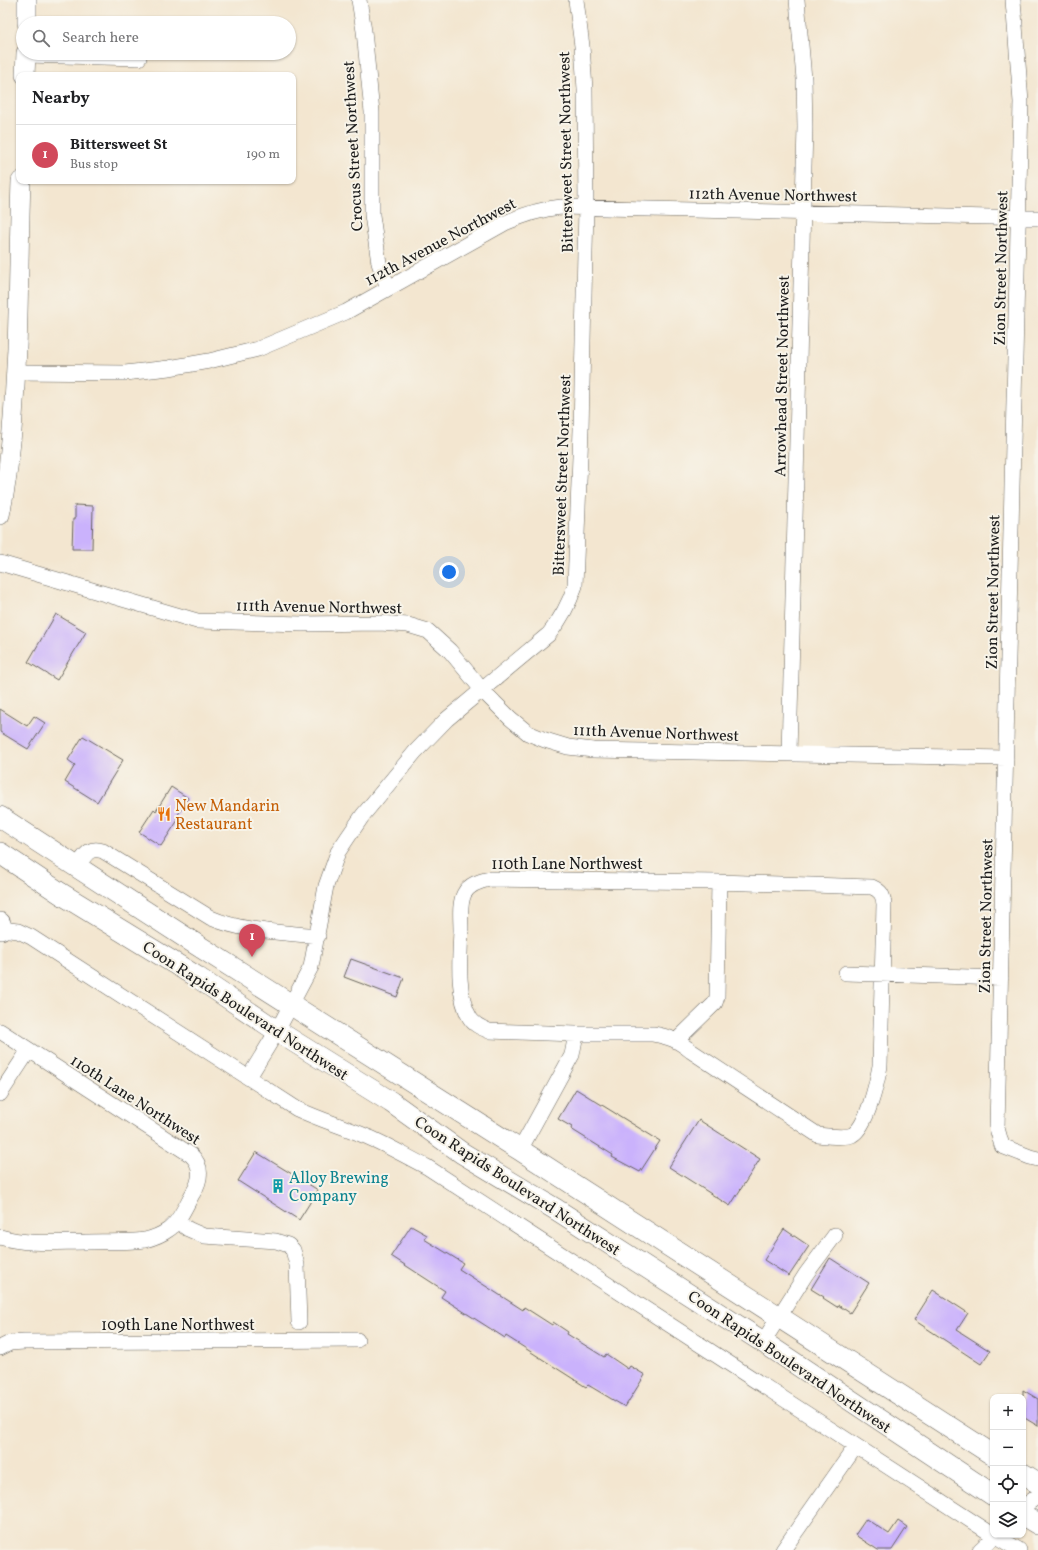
<!DOCTYPE html>
<html lang="en">
<head>
<meta charset="utf-8">
<style>
  :root { --surface:#fff; --page:#f6f6f6; --text:#202124; --muted:#757577; --line:#e0e0e0; --accent:#d1495b }
  body { margin:0; font-family:Vollkorn,serif; background:var(--page); color:var(--text) }
  .controls { position:absolute; right:12px; bottom:12px; display:grid; overflow:hidden; border-radius:8px; box-shadow:0 1px 3px #0004 }
  .controls button { width:36px; height:36px; display:grid; place-items:center; padding:0; border:0; border-bottom:1px solid var(--line); background:var(--surface); color:var(--text); font:20px sans-serif }
  .you { position:absolute; left:449px; top:572px; width:14px; height:14px; margin:-10px; border:3px solid #fff; border-radius:50%; background:#1a73e8; box-shadow:0 0 0 6px #1a73e833 }
  .badge { display:grid; place-items:center; width:26px; height:26px; border-radius:50%; background:var(--accent); color:#fff; font-size:13px; font-weight:700 }
  .pin { position:absolute; translate:-50% -33px; filter:drop-shadow(0 1px 2px #0008) }
  .pin::after { content:''; position:absolute; top:21px; width:14px; height:12px; background:inherit; clip-path:polygon(0 0,100% 0,50% 100%) }
  .list { margin:0; padding:0; list-style:none }
  h2 { display:flex; justify-content:space-between; align-items:center; height:52px; margin:0; padding:0 16px; font-size:17px }
  h2 small { font-size:13px; font-weight:400; color:var(--muted) }
  .list li { display:grid; grid-template-columns:26px 1fr auto; gap:12px; align-items:center; box-sizing:border-box; height:60px; padding:0 16px; border-top:1px solid var(--line) }
  .list b { display:block; font-size:15px; white-space:nowrap }
  .list p { margin:0; font-size:13px; white-space:nowrap; color:var(--muted) }
  .list em { font-size:13px; font-style:normal; color:var(--muted) }
  .icon { flex:none; width:22px; height:22px; fill:none; stroke:currentColor; stroke-width:2; stroke-linecap:round; stroke-linejoin:round }
  .map { position:relative; flex:none; width:1038px; height:1550px; overflow:hidden }
  .search { position:absolute; background:var(--surface); box-shadow:0 1px 3px #0004; left:16px; top:16px; width:280px; height:44px; display:flex; align-items:center; gap:10px; box-sizing:border-box; padding:0 14px; border-radius:22px; color:var(--muted); font-size:15px }
  .panel { position:absolute; background:var(--surface); box-shadow:0 1px 3px #0004; left:16px; top:72px; width:280px; height:112px; border-radius:8px }
  .map>svg:first-child { display:block }
  .building { fill:#cab2fc }
  .lines { fill:none; stroke-linecap:round; stroke-linejoin:round }
  .minor-casing { stroke:#67635b; stroke-width:16 }
  .tertiary-casing { stroke:#67635b; stroke-width:20 }
  .secondary-casing { stroke:#67635b; stroke-width:22 }
  .minor { stroke:#fff; stroke-width:15 }
  .tertiary { stroke:#fff; stroke-width:19 }
  .secondary { stroke:#fff; stroke-width:21 }
  .labels { text-anchor:middle; stroke-width:4; stroke-linejoin:round; paint-order:stroke }
  .street-label { font-size:16px; fill:#1c1c1c; stroke:#f7f3e8 }
  .food-label { font-size:16px; fill:#c56008; stroke:#f7f3e8; text-anchor:start }
  .culture-label { font-size:16px; fill:#0d838f; stroke:#f7f3e8; text-anchor:start }
</style>
</head>
<body>
<div class="map">
<svg width="1038" height="1550" viewBox="0 0 1038 1550">
  <rect width="100%" height="100%" fill="#f7f3e8"/>
  <filter id="ink" filterUnits="userSpaceOnUse"><feTurbulence type="fractalNoise" baseFrequency=".025" numOctaves="2"/><feDisplacementMap in="SourceGraphic" scale="8" xChannelSelector="R" yChannelSelector="G"/><feConvolveMatrix kernelMatrix="1 2 1 2 8 2 1 2 1" color-interpolation-filters="sRGB"/></filter>
  <filter id="wash" filterUnits="userSpaceOnUse"><feTurbulence type="fractalNoise" baseFrequency=".012" numOctaves="4" result="noise"/><feDisplacementMap in="SourceGraphic" scale="16" xChannelSelector="R" yChannelSelector="G"/><feGaussianBlur stdDeviation="0.9" result="paint"/><feColorMatrix in="noise" values="0 0 0 0 0 0 0 0 0 0 0 0 0 0 0 0 0 1.4 0 .05"/><feComposite in="paint" operator="in"/></filter>
  <g filter="url(#wash)">
    <rect width="100%" height="100%" fill="#f3e6d0"/>
    <g id="blocks">
      <path class="building" d="M75 505 93 506 92 549H72L73 519H75Z
        M56 614 86 632 57 680 28 662Z
        M0 709 27 726 34 716 45 723 28 749 0 732Z
        M83 736 123 760 97 802 65 782 75 765 68 760Z
        M171 787 188 798 176 818 178 820 161 846 139 832 154 809 156 811Z
        M351 959 404 978 397 997 344 977Z
        M576 1089 660 1141 640 1172 612 1157 613 1155 571 1129 572 1127 558 1119Z
        M699 1120 760 1159 730 1206 669 1167Z
        M256 1152 318 1190 299 1220 238 1181Z
        M411 1226 427 1235 424 1239 463 1263 459 1269 523 1310 524 1307 552 1325 553 1322 568 1332 567 1334 604 1357 606 1354 628 1369 630 1366 645 1375 625 1407 588 1385 586 1387 506 1336 505 1338 441 1297 445 1291 391 1256Z
        M784 1229 809 1246 789 1276 764 1260Z
        M830 1258 869 1283 850 1313 838 1305 837 1307 823 1298 824 1297 811 1289Z
        M933 1290 968 1313 957 1330 990 1351 981 1364 914 1320Z
        M1023 1390 1038 1399V1426L1023 1417Z
        M866 1519 889 1534 898 1521 907 1527 892 1550H878L855 1535Z"/>
    </g>
  </g>
  <g filter="url(#ink)">
    <use href="#blocks" fill-opacity="0" stroke="#67635b" stroke-width="1"/>
    <g class="lines">
      <defs>
        <path id="minor" d="M359 0 364 31 372 112V215L379 263 388 288
          M1013 0 1021 102 997 1128 1002 1146 1030 1157 1038 1159
          M26 55 139 58
          M16 372 125 373 169 368 209 361 258 349 346 312 505 223C523 215 540 209 561 207L1038 218
          M0 563 197 621 302 624 380 623 408 625 428 631 450 651 483 691 510 718 528 733 545 740 568 747 593 750 1006 758
          M789 754 805 127 804 79 797 0
          M77 867C85 856 88 846 103 851L211 918C243 932 282 932 318 936
          M490 879 719 882 872 887C881 891 883 895 884 904L880 1066C877 1082 867 1127 852 1135 845 1138 826 1136 818 1135L691 1051C677 1040 670 1037 653 1034H576L489 1031C482 1028 474 1025 470 1018 456 995 460 956 461 930 461 919 459 904 464 894 469 884 480 881 490 879Z
          M0 929 18 931 31 937 297 1109C319 1119 341 1126 363 1135 386 1144 405 1156 427 1167L993 1535
          M846 973 1001 978
          M0 1031 191 1155C203 1166 201 1180 193 1193 186 1205 179 1223 168 1230 161 1235 153 1238 145 1240 125 1243 105 1241 85 1242 57 1242 27 1245 0 1237
          M677 1040 715 1003 717 997 719 882
          M249 1077 277 1031 311 967 326 886 338 852 348 837 363 815 415 752 447 719 549 634C561 619 569 604 575 586L581 430 586 207 585 89 582 46 576 0
          M0 1094 29 1050
          M520 1150 572 1055 576 1034
          M177 1221 188 1229 204 1236 276 1241 288 1245 293 1250 297 1265 299 1322
          M763 1342 806 1274 835 1235
          M0 1348 10 1343 24 1342 357 1340
          M1023 1507 1038 1496
          M994 1535 1019 1550
          M783 1550 856 1446
          M980 1550 996 1535"/>
        <path id="tertiary" d="M27 23V0
          M25 75 26 53
          M0 515C12 460 14 404 17 348 19 293 19 237 21 181"/>
        <path id="secondary" d="M0 817 194 943 520 1150 993 1455
          M0 853 60 893 197 977 277 1031 391 1102 462 1153 557 1210 763 1342 993 1495
          M0 923 1 929
          M1023 1474 1038 1483
          M1023 1515 1038 1524"/>
      </defs>
      <use href="#minor" class="minor-casing"/>
      <use href="#tertiary" class="tertiary-casing"/>
      <use href="#secondary" class="secondary-casing"/>
      <use href="#minor" class="minor"/>
      <use href="#tertiary" class="tertiary"/>
      <use href="#secondary" class="secondary"/>
    </g>
  </g>
  <defs>
    <symbol id="restaurant-bare" viewBox="-9 -9 18 18"><path d="M-5-6h1v4h1v-4h1v4h1v-4h1v5L-1.5 .5V6h-2V.5L-5-1ZM5-6V6H3V1.5H1.5Q1.5-4 5-6Z" fill="#e8710a" stroke="#f7f3e8" stroke-width="2.5" paint-order="stroke"/></symbol>
    <symbol id="building-bare" viewBox="-9 -9 18 18"><path d="M-4-6H4V6H1V3H-1V6H-4ZM-2.5-4.3h1.7v1.8h-1.7ZM.8-4.3h1.7v1.8H.8ZM-2.5-1h1.7V.8h-1.7ZM.8-1h1.7V.8H.8Z" fill="#0f9aa8" stroke="#f7f3e8" stroke-width="2.5" paint-order="stroke"/></symbol>
  </defs>
  <g fill-rule="evenodd">
    <use href="#restaurant-bare" x="154" y="804" width="20" height="20"/>
    <use href="#building-bare" x="268" y="1176" width="20" height="20"/>
  </g>
  <g class="labels">
    <g class="street-label">
      <text transform="translate(352 146) rotate(-93)" y="6">Crocus Street Northwest</text>
      <text transform="translate(565 152) rotate(-91)" y="6">Bittersweet Street Northwest</text>
      <text transform="translate(773 194) rotate(1)" y="6">112th Avenue Northwest</text>
      <text transform="translate(440 241) rotate(-28)" y="6">112th Avenue Northwest</text>
      <text transform="translate(1000 268) rotate(-89)" y="6">Zion Street Northwest</text>
      <text transform="translate(781 376) rotate(-89)" y="6">Arrowhead Street Northwest</text>
      <text transform="translate(561 475) rotate(-88)" y="6">Bittersweet Street Northwest</text>
      <text transform="translate(992 592) rotate(-89)" y="6">Zion Street Northwest</text>
      <text transform="translate(319 606) rotate(1)" y="6">111th Avenue Northwest</text>
      <text transform="translate(656 732) rotate(2)" y="6">111th Avenue Northwest</text>
      <text x="567" y="869">110th Lane Northwest</text>
      <text transform="translate(985 916) rotate(-89)" y="6">Zion Street Northwest</text>
      <text transform="translate(246 1010) rotate(33)" y="6">Coon Rapids Boulevard Northwest</text>
      <text transform="translate(136 1099) rotate(33)" y="6">110th Lane Northwest</text>
      <text transform="translate(518 1185) rotate(33)" y="6">Coon Rapids Boulevard Northwest</text>
      <text x="178" y="1330">109th Lane Northwest</text>
      <text transform="translate(790 1361) rotate(34)" y="6">Coon Rapids Boulevard Northwest</text>
    </g>
    <g class="food-label">
      <text x="175" y="811">New Mandarin<tspan x="175" dy="18">Restaurant</tspan></text>
    </g>
    <g class="culture-label">
      <text x="289" y="1183">Alloy Brewing<tspan x="289" dy="18">Company</tspan></text>
    </g>
  </g>
</svg>
<div class="controls">
<button>+</button>
<button>−</button>
<button><svg class="icon" aria-label="locate" viewBox="0 0 24 24"><circle cx="12" cy="12" r="6"/><path d="M12 2v4M12 18v4M2 12h4M18 12h4"/></svg></button>
<button><svg class="icon" aria-label="layers" viewBox="0 0 24 24"><path d="M12 4l9 5-9 5-9-5zM3 14l9 5 9-5"/></svg></button>
</div>
<div class="you"></div>
<div class="pin badge" style="left:252px;top:957px">1</div>
<div class="search"><svg class="icon" aria-label="search" viewBox="0 0 24 24"><circle cx="10" cy="10" r="6"/><path d="M15 15l6 6"/></svg>Search here</div>
<section class="panel">
<h2>Nearby<small></small></h2>
<ul class="list">
<li><span class="badge">1</span><div><b>Bittersweet St</b><p>Bus stop</p></div><em>190 m</em></li>
</ul>
</section>
</div>
</body>
</html>
